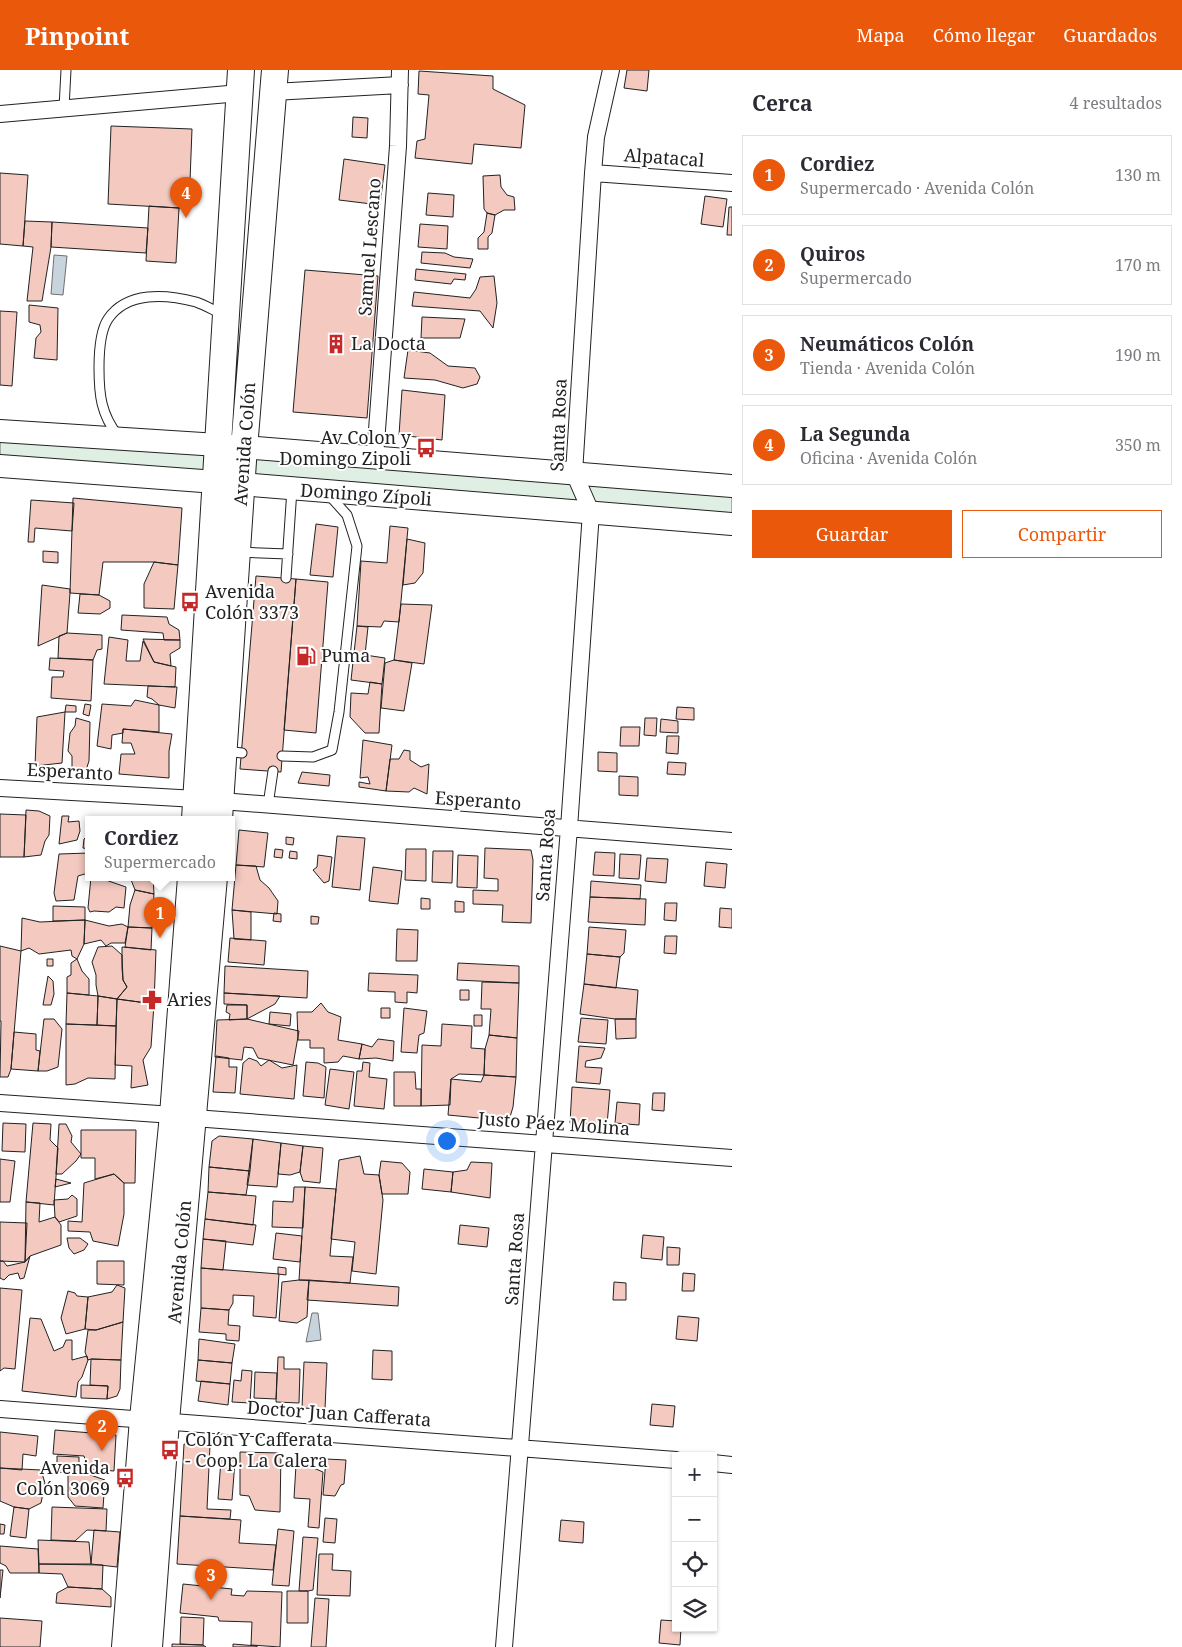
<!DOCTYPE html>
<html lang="es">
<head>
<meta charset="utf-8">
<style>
  :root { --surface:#fff; --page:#f2f2f3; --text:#2b2b33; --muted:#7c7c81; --line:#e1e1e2; --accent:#ea580c }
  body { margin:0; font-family:"Noto Serif",serif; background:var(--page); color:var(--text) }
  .controls { position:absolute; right:15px; bottom:15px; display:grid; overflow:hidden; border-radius:0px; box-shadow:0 1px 4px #0004 }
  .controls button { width:45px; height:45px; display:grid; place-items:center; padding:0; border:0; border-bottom:1px solid var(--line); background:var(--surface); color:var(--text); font:25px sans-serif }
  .you { position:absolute; left:446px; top:1070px; width:18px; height:18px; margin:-12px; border:4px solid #fff; border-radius:50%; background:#1a73e8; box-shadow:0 0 0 8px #1a73e833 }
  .badge { display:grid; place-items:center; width:32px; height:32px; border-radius:50%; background:var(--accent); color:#fff; font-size:16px; font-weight:700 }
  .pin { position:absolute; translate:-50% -41px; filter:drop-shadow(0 1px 2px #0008) }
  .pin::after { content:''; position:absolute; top:26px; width:18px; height:15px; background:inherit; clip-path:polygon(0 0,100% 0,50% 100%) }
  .popup { position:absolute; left:85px; top:746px; width:150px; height:65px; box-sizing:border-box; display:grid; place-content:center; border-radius:0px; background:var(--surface); filter:drop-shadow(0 1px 4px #0005); font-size:16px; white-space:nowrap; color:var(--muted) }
  .popup b { font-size:19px; color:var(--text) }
  .popup::after { content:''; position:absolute; left:50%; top:100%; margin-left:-10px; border:10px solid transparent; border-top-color:var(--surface) }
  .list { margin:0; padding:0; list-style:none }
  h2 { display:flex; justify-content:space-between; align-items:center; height:65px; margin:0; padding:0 20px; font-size:21px }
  h2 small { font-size:16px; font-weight:400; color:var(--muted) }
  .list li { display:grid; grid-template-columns:32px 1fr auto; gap:15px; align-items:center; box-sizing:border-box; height:80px; margin:0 10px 10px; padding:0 10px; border:1px solid var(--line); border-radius:0px }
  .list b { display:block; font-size:19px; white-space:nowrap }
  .list p { margin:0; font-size:16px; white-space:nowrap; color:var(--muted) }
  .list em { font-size:16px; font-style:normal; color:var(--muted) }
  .actions { display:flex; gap:10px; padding:15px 20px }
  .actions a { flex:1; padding:11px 0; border:1px solid var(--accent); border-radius:0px; text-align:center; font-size:18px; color:var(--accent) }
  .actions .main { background:var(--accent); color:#fff }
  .icon { flex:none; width:28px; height:28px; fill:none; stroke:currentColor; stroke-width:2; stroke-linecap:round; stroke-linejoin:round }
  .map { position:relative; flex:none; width:732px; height:1577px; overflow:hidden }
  header { display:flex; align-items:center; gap:30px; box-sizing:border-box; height:70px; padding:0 25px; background:var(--accent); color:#fff }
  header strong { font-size:24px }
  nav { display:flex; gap:28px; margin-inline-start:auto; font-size:18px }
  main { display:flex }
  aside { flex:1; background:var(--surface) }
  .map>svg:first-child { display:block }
  .green { fill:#e0efe3; stroke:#6f6f6f }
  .water { fill:#c7d3dd; stroke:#6f6f6f }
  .building { fill:#f3c9c0; stroke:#222 }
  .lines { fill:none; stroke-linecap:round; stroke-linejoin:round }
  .lane-casing { stroke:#222; stroke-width:11 }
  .street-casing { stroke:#222; stroke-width:18 }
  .secondary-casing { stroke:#222; stroke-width:24 }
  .primary-casing { stroke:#222; stroke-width:28 }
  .lane { stroke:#fff; stroke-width:9 }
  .street { stroke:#fff; stroke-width:16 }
  .secondary { stroke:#fff; stroke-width:22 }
  .primary { stroke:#fff; stroke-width:26 }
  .labels { text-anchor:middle; stroke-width:4; stroke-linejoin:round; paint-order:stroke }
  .street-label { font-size:18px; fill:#222; stroke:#fff }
  .poi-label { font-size:18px; fill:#222; stroke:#fff; text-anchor:start }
</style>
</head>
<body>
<header>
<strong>Pinpoint</strong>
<nav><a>Mapa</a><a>Cómo llegar</a><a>Guardados</a></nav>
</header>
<main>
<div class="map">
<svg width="732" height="1577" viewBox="0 0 732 1577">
  <rect width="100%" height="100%" fill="#fff"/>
  <path class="green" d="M0 361 218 375 216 412 0 396Z
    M244 377 732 416V454L241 414Z"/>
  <path class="water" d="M54 185 67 186 63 225 51 224Z
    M312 1243H318L321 1270 306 1272Z"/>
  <path class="building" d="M627 0H649L647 21 624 18Z
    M419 1 493 6V19L525 35 521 78 474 74 472 94 415 88 417 71 425 69 429 25 418 24Z
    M353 47 368 48 367 68 352 67Z
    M111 56 192 59 189 137 179 138 108 134Z
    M344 89 385 95 380 135 339 130Z
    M0 103 28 105 23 176 0 174Z
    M500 105 501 117 507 125 514 127 515 140H504L495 145 487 143 484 139 483 106Z
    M428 123 454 125 453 147 426 145Z
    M705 126 727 129 723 157 701 154Z
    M149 136 179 138 176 193 146 191Z
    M729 137H732V165H727Z
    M487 143 495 145 492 163 488 167V179H478V168L484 162Z
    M25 151 52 152 51 177 42 231H27L33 177 23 176Z
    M52 152 148 158 146 183 51 177Z
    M420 154 448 156 447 179 418 177Z
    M422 182 445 183 454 187 473 189 470 198 421 193Z
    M416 199 466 204 465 210 454 209 451 214 415 210Z
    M305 200 378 206 367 348 293 342Z
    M494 206 497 233 493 258 480 241 412 236 414 222 470 228 476 219 480 207Z
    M29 235 58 238 57 290 34 288 36 268 41 262 40 255 29 252Z
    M0 241 17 242 12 316 0 315Z
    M422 247 465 249 460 268H421Z
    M408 280 430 283 448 296 475 298 480 307 477 314 463 318 435 310 404 308Z
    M402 320 445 325 442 370 399 365Z
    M73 428 182 438 178 495 154 492H103L99 525 70 523Z
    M31 430 74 433 72 461 35 458 34 472H28Z
    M316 454 338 457 333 507 310 505Z
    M390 456 408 458 399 552 384 551 381 557 357 556 361 491 387 493Z
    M407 469 425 473 423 503 415 513 403 515Z
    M43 481 58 482V493L43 492Z
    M154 492 178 495 174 539 144 538V514Z
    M256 506 296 509 281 702 240 699Z
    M296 509 328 512 316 663 284 660Z
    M42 515 70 519V523L67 563 38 576Z
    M80 524 99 525 110 531V538L100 544 78 543Z
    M401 534 432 535 424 594 394 590Z
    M122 545 167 547 169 554 179 560 180 570H164L163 563 121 560Z
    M357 556 368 557 365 585 385 588 382 614 351 610Z
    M67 563 102 565V579L97 580 93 590 58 588 59 566Z
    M109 567 128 570 126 591H140L143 571 154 592 176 597 175 617 104 614Z
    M143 569 180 570V578L170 584 171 596 154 592Z
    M50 588 93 590 91 631 51 628 52 607H63L64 601 49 600Z
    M394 590 412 593 404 641 381 638 385 593Z
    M370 612 382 614 379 663H365L350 647 351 623 368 624Z
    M148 616 177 617 175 638 159 635 152 629 147 627Z
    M135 630 159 635V662L123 659V663L112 665 111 679 97 676 102 634 131 636Z
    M85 634 91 635 89 646 83 644Z
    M66 635 76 636V642H65Z
    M677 637 694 638V650L676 649Z
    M65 642 62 693 35 696 37 647Z
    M76 648 90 652 89 691 86 700H72V686L68 681 70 663 75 656Z
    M645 648H657L656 666 644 665Z
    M661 649 678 651V663L660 662Z
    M621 657H640L639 676H620Z
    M123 659 172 664 169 681V708L119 704 121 684H135L131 673H122Z
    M667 666H679L678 684 666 683Z
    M363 670 392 675 386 721 359 717V712L370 714 368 707 360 708Z
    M404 680 410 681V690L421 697 429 694 427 724 414 718 409 722 386 721 390 689H399Z
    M598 682 617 683V702L598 701Z
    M668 692 686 693 685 705 667 704Z
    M302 702 330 705 329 716 298 713Z
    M619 706 638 707V726L619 725Z
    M26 740 39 741 50 746 49 765 45 771 41 785 24 787Z
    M0 744 26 745 24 787H0Z
    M62 746H69L68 752 79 751 80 761 77 770 59 774Z
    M239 760 268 763 264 797 236 795Z
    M89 765V779L83 778 84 769Z
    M337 766 365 768 360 820 332 817Z
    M286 767 294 768 293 775 286 774Z
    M485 778 531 780 533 790 531 853 502 852 503 835 473 834V820L498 821V809L484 808Z
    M275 779 283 780 282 788 274 787Z
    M406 779H426V811L405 810Z
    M290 781 297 782V789L289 788Z
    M433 781H453L452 813 432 812Z
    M595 782 615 783 614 806 593 805Z
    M89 783 88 803 78 806 74 830 56 831 54 823 59 784Z
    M620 784 641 785 639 809 619 808Z
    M318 785 332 787 329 811 324 813 313 800 317 797Z
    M458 785 478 786 477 818 457 817Z
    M647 788 668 789 666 813 645 811Z
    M706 792 727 794 725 818 704 816Z
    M236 795 256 796 260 810 269 818 278 831 277 844 232 840Z
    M373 797 402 801 398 834 369 831Z
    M91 807H97L126 817 124 838 116 837 109 842 94 841 90 842 88 838Z
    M130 807H153L154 824 135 820Z
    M591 811 641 815 640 829 590 827Z
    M135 820 154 824 152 858 128 857 130 835Z
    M590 827 646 829 645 855 588 852Z
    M421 828 430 829V839H421Z
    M455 831 464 832V842H455Z
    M665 833H677L676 851 664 850Z
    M53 836 85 837V850L53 851Z
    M720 838 732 839V858L719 857Z
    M232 840 251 842V870L234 869Z
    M274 843 281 844V852L273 851Z
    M311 846 319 847 318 854H311Z
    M22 848 40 852 85 850 84 874 77 889 72 886 71 880 39 884 29 878 21 881Z
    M85 850 109 856 122 854 128 857 125 873H111L106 876 101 870 84 874Z
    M128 857 152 858 151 880 125 877Z
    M589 857 626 860 624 883 620 887 587 884Z
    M397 859 418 860 417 891H396Z
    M665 866H677L676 884 664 883Z
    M230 868 266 871 264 895 228 892Z
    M0 876 21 881 11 999 8 1007H0L1 951H0Z
    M112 876 122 885 123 910 127 917 117 929 98 926 96 915V905L92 892 98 877Z
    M122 877 156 880 154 934 117 929 127 917 123 910 122 898Z
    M587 884 620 887 616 918 584 914Z
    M47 889H53V896H47Z
    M77 889 82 901 89 909V925L67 923V907L71 905V893Z
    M458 893 519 896V913L457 910Z
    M225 896 308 901 307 928 224 923Z
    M369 903 418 905 417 923 407 922V933L395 932V922L368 921Z
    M48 906 53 911 54 924 51 935H43Z
    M482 912 519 913 517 968 489 965 491 939H481Z
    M584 914 638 920 636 949H615L580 944Z
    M460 920H469V930H460Z
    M67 923 98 926 97 955 66 954Z
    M224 923 280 926 275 934 247 949V935L224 934Z
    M98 926 117 929 116 956 97 955Z
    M117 929 154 934 151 977 143 990 148 1015 131 1018 132 996 115 995Z
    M321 933 328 942 341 947 338 970 362 974 359 989 343 986 338 992 324 993V978H310V970H298L297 942H312Z
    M227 935H247V949L229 950 230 944 226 942Z
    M381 938H390V948H381Z
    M404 938 427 941 424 963 419 965 417 983 401 982Z
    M270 942 291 944 290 956 269 954Z
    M474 945H482V956H474Z
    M581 948 608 950 606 974 578 972Z
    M44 949H54L62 959 58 997 47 1001H38Z
    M247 949 299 961 293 995 258 988 253 978 244 977 242 990 215 987 217 950Z
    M615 949H636V968L616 969Z
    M66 954 116 956 115 1009 88 1008 75 1014 66 1015Z
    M442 954 472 956 471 978 485 979 484 1005 459 1004 451 1009 450 1035 421 1036 422 975 441 976Z
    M14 962 36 964V980L40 981 38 1001 11 999Z
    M489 965 517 968 516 1007 484 1005 485 979Z
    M378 969 394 971 393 991 376 988 359 989 362 974 372 977Z
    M579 976 605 978 601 988 586 991 585 997 602 998 600 1014 576 1012Z
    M216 986 229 988V997H237L235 1023 213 1022Z
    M249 988 257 991 261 996 269 990 282 998 297 995 294 1029 240 1024 243 993Z
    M306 992 318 993 326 997 324 1028 303 1026Z
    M363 992 370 993 369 1007 387 1009 384 1039 354 1036 357 1001H362Z
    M330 999 354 1002 349 1039 325 1035Z
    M394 1002H415L416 1019H421V1036H394Z
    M484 1005 516 1007 513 1037 510 1047 479 1048 448 1045 451 1009 481 1012Z
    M572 1017 610 1020 607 1055 570 1053Z
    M653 1023H665L664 1041 652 1040Z
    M617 1032 640 1034 639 1055 615 1053Z
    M3 1053 26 1054 25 1082 2 1081Z
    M33 1053 51 1054 50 1070 58 1078 54 1135 26 1132Z
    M59 1054H66L72 1066 71 1072 81 1084 76 1091 62 1104H56Z
    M81 1060H136L135 1113H124L114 1104 95 1109V1088H81Z
    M219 1066 253 1069 250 1101 209 1097 212 1071Z
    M253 1069 281 1073 277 1117 247 1115Z
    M281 1073 303 1076 300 1102 290 1105 278 1104Z
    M303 1076 323 1078 320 1113 303 1111 300 1102Z
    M360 1086 364 1104 379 1105 383 1130 376 1204 352 1201 355 1172 331 1169 339 1090Z
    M0 1089 15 1091 10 1132H0Z
    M381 1091 402 1093 410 1102 408 1124H382L379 1105Z
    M471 1092 492 1093 490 1128 451 1122 453 1102 467 1100Z
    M209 1097 250 1101 246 1125 208 1122Z
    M424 1099 453 1102 451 1122 422 1119Z
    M114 1104 124 1113V1144L118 1176 93 1171 90 1162 68 1161V1151L82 1152 84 1113Z
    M56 1109 71 1113 55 1117Z
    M294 1117H305L303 1158 272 1157 273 1131 293 1132Z
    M305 1117 336 1119 330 1186 353 1187 350 1213 299 1210Z
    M208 1122 256 1126 253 1155 205 1149Z
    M72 1125 77 1129V1146L59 1152 55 1147 54 1130 68 1129Z
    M26 1132 40 1133 39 1152 55 1147 61 1155V1175L30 1186 25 1192Z
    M205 1149 256 1155 253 1175 203 1169Z
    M0 1152 27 1153 25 1192 0 1191Z
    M460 1155 489 1158 487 1177 458 1174Z
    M276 1163 302 1166 300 1192 273 1189Z
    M643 1165 664 1167 662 1190 641 1188Z
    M67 1168H80L88 1174 84 1180 74 1184 69 1178Z
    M203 1169 226 1171 223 1200 201 1198Z
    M667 1177 680 1178 679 1195H667Z
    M30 1186 24 1208 20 1209 18 1203 9 1205 4 1210 0 1208V1191H3L7 1196 25 1192Z
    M97 1191H124V1215L97 1214Z
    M278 1197 286 1198V1205L278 1204Z
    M201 1198 279 1204 276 1248 253 1246 254 1226 233 1225V1233L229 1240 201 1238Z
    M683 1203 695 1204 694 1221H682Z
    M299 1210H309L307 1247 297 1253 279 1251 282 1212Z
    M309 1210 399 1217 398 1236 307 1230Z
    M614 1212 626 1213V1230H613Z
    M117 1215 125 1218 123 1252 96 1260 85 1259 88 1227 112 1222Z
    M0 1218 22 1220 15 1299 4 1298 0 1301Z
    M68 1221 75 1223 77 1226 88 1227 85 1259 66 1264 61 1248Z
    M201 1238 229 1240 228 1255 240 1256 239 1271 226 1270V1264L199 1262Z
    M678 1246 699 1248 697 1271 676 1269Z
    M30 1248 41 1249 54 1281 63 1277 66 1270H72V1290L87 1286 88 1290 82 1307 78 1312 76 1327 22 1321Z
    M123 1252 121 1290 91 1289 88 1290 85 1282 88 1260H96Z
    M199 1269 235 1274 232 1293 198 1290Z
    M373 1280 392 1281V1310L372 1309Z
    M278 1287H284V1299H300L299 1333 276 1332Z
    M91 1289 121 1290 120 1319 117 1326 107 1329 108 1316 90 1315Z
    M198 1290 232 1293 230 1314 196 1311Z
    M304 1292 327 1293 325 1339 302 1338Z
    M242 1300 252 1301 250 1333 232 1332 234 1310 241 1311Z
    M255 1302 277 1303 276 1329 254 1328Z
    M201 1311 230 1314 228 1335 198 1331Z
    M81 1315 108 1316 107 1329 81 1328Z
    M652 1334 675 1336 673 1357 650 1355Z
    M55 1360 116 1365 114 1401 88 1399 84 1386 53 1384Z
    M0 1362 38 1366 36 1386 23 1384 22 1400 0 1398Z
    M184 1374 210 1375 207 1439 231 1440 230 1449 180 1446Z
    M240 1382 281 1383 280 1442 255 1440 249 1426 240 1425Z
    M57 1386 79 1387V1401L73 1399 70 1403 57 1402Z
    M326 1389 346 1390 344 1414 341 1415 335 1426 323 1425Z
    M221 1390 235 1391 232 1430 218 1429Z
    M296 1395 309 1396 323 1402 319 1458 308 1457 310 1429 294 1428Z
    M0 1398 41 1400 45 1413 41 1433 29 1439 14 1437 0 1431Z
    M73 1399 105 1410 103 1438 75 1436 68 1427V1405Z
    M14 1437 29 1439 26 1468 10 1466Z
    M52 1437 107 1439 106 1461 87 1460 75 1471 51 1470Z
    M180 1446 241 1450 239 1473 276 1475 273 1500 177 1494Z
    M325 1448 337 1449 335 1473 323 1472Z
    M561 1450 584 1452 583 1473 559 1471Z
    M0 1454 5 1455 4 1464H0Z
    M278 1459 294 1461 289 1516 272 1515Z
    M94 1460 120 1462 117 1497 91 1494Z
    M303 1467 318 1468 313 1520 308 1521H299Z
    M38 1470 89 1472 91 1494H39Z
    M0 1476 38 1479 39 1503H10L6 1496 0 1493Z
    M319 1484H333L332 1500 351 1501 350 1526 317 1525Z
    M39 1494 103 1495 102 1519 68 1517 62 1504 39 1503Z
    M0 1500H3L0 1528Z
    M183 1514 232 1519 231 1525 244 1526 247 1521 282 1522 280 1577 251 1575 252 1552 219 1551 218 1547 180 1543Z
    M68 1517 102 1519 111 1527V1537L56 1533 57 1523Z
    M287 1521H308V1553H287Z
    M315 1528 329 1529 326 1577H311Z
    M181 1547 204 1548 203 1575 180 1574Z
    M0 1548 42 1551 40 1577H0Z
    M661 1550 676 1551V1558H681L680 1575 659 1573Z
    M172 1574 203 1575 206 1577H172Z
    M233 1574 257 1576V1577H233Z"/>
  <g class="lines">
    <defs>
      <path id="lane" d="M64 38 66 0
        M118 366C101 344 99 325 99 298 99 284 100 261 108 249 127 221 166 224 196 232 205 235 215 241 224 245
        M238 482 288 484
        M286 508 292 419
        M225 681 242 683
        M282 686 313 687 332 680 339 642 357 476 347 445 329 425
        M268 735 273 701"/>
      <path id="street" d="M273 22 400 15
        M0 44 240 23
        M593 103 732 113
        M375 387 398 76 400 0
        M0 718 197 729
        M221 731 732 771
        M0 1033 173 1045
        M194 1048 732 1088
        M0 1339 676 1390
        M713 1393 732 1395
        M504 1577 569 758 591 442 574 403 593 103 596 67 611 0"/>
      <path id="secondary" d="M0 361 218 375 732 416
        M0 396 216 412 732 454"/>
      <path id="primary" d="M195 749 241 0
        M219 749 243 391 275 0
        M125 1577 143 1349 173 1045 191 807
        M149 1577 166 1351 214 807"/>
    </defs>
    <use href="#lane" class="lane-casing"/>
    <use href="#street" class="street-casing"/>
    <use href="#secondary" class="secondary-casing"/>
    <use href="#primary" class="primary-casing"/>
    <use href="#lane" class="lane"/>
    <use href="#street" class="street"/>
    <use href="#secondary" class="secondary"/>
    <use href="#primary" class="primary"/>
  </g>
  <defs>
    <symbol id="building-bare" viewBox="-9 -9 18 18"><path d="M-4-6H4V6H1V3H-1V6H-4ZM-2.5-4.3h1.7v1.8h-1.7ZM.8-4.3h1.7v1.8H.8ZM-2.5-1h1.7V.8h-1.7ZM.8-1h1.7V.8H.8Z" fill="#c62828" stroke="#fff" stroke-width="2.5" paint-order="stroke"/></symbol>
    <symbol id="bus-bare" viewBox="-9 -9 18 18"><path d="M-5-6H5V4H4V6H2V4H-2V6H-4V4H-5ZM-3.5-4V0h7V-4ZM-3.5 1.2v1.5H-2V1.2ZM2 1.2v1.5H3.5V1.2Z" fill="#c62828" stroke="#fff" stroke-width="2.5" paint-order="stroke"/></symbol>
    <symbol id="fuel-bare" viewBox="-9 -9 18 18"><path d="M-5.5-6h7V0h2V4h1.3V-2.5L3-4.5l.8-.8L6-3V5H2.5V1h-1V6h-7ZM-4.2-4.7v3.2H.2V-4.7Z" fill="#c62828" stroke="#fff" stroke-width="2.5" paint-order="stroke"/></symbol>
    <symbol id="pharmacy-bare" viewBox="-9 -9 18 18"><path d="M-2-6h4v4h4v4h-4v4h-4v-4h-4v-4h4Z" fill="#c62828" stroke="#fff" stroke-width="2.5" paint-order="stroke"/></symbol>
  </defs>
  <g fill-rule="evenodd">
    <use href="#building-bare" x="322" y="260" width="28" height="28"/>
    <use href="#bus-bare" x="412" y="364" width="28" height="28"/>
    <use href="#bus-bare" x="176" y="518" width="28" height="28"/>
    <use href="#fuel-bare" x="292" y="572" width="28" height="28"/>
    <use href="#pharmacy-bare" x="138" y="916" width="28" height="28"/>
    <use href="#bus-bare" x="156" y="1366" width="28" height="28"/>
    <use href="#bus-bare" x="111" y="1394" width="28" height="28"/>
  </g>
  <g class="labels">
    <g class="street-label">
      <text transform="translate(664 88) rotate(4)" y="6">Alpatacal</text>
      <text transform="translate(370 177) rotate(-86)" y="6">Samuel Lescano</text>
      <text transform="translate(559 355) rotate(-88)" y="6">Santa Rosa</text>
      <text transform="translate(245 374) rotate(-86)" y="6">Avenida Colón</text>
      <text transform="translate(366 425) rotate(4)" y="6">Domingo Zípoli</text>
      <text transform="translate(70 702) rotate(3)" y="6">Esperanto</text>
      <text transform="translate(478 731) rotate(4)" y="6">Esperanto</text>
      <text transform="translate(546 785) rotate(-86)" y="6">Santa Rosa</text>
      <text transform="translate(554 1054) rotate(4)" y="6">Justo Páez Molina</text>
      <text transform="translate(515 1189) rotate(-86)" y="6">Santa Rosa</text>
      <text transform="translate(180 1192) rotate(-85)" y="6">Avenida Colón</text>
      <text transform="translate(339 1344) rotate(4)" y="6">Doctor Juan Cafferata</text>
    </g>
    <g class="poi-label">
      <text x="351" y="280">La Docta</text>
      <text x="411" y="374" text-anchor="end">Av Colon y<tspan x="411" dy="21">Domingo Zipoli</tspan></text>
      <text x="205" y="528">Avenida<tspan x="205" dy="21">Colón 3373</tspan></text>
      <text x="321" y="592">Puma</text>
      <text x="167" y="936">Aries</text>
      <text x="185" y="1376">Colón Y Cafferata<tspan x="185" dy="21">- Coop. La Calera</tspan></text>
      <text x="110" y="1404" text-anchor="end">Avenida<tspan x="110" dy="21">Colón 3069</tspan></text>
    </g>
  </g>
</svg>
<div class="controls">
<button>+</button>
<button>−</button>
<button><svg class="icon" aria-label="locate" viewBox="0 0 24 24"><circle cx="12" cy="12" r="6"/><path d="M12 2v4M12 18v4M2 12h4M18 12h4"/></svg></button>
<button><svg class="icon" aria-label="layers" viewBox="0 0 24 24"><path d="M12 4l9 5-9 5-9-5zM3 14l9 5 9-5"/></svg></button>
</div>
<div class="you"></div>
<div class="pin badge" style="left:160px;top:868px">1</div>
<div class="popup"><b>Cordiez</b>Supermercado</div>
<div class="pin badge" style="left:102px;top:1381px">2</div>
<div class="pin badge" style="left:211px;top:1530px">3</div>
<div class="pin badge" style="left:186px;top:148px">4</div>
</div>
<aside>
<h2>Cerca<small>4 resultados</small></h2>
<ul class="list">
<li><span class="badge">1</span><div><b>Cordiez</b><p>Supermercado · Avenida Colón</p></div><em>130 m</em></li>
<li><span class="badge">2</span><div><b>Quiros</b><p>Supermercado</p></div><em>170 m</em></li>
<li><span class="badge">3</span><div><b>Neumáticos Colón</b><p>Tienda · Avenida Colón</p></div><em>190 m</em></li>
<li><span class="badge">4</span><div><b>La Segunda</b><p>Oficina · Avenida Colón</p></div><em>350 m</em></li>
</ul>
<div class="actions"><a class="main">Guardar</a><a>Compartir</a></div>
</aside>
</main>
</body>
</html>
